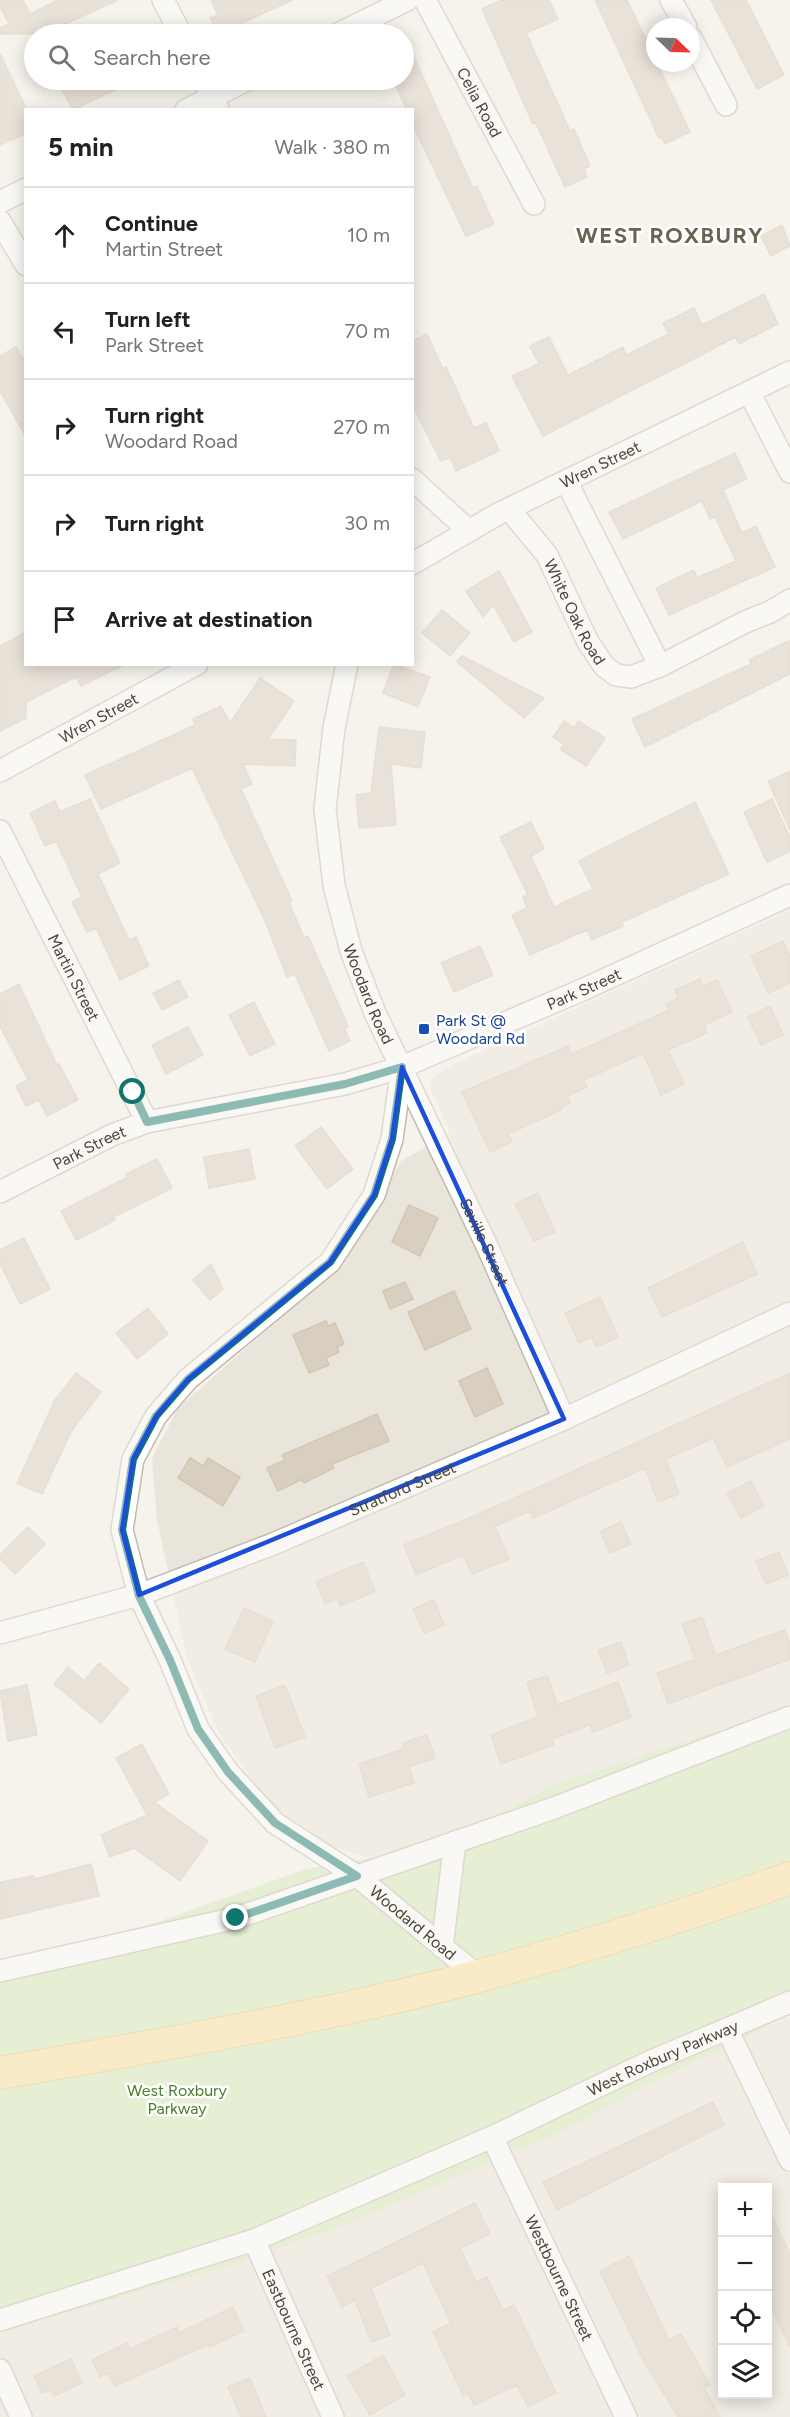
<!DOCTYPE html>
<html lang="en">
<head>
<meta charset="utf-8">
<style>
  :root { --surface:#fff; --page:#f6f6f6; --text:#202124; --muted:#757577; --line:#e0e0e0 }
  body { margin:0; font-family:Figtree,sans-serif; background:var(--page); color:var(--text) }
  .controls { position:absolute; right:18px; bottom:18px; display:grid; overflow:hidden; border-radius:0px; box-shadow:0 3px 15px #0003 }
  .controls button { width:54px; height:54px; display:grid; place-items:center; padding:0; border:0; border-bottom:2px solid var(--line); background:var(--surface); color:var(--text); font:30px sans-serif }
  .compass { position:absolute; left:646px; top:18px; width:54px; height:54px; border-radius:50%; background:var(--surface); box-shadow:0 3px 15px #0003; rotate:113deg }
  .stop { position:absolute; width:18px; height:18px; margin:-14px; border:4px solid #0f766e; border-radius:50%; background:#fff }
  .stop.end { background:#0f766e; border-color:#fff; box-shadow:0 2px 6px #0008 }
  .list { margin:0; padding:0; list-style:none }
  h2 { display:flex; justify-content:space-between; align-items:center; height:78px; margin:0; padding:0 24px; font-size:26px }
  h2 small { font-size:20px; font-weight:400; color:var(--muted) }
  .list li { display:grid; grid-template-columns:39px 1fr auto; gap:18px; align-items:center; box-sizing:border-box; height:96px; padding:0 24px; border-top:2px solid var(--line) }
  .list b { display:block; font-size:22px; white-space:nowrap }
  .list p { margin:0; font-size:20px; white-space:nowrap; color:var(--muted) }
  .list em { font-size:20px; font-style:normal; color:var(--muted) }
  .icon { flex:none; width:33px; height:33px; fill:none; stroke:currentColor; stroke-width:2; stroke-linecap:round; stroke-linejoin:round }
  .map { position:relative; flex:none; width:790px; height:2417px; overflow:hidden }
  .search { position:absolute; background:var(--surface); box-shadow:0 3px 15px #0003; left:24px; top:24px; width:390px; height:66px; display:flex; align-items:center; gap:15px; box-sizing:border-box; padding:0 21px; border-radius:33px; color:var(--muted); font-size:22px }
  .panel { position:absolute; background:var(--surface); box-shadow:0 3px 15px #0003; left:24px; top:108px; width:390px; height:558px; border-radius:0px }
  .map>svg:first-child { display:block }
  .residential { fill:#eae5da; fill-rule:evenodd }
  .green { fill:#d2eab5 }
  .building { fill:#d8cfc1; stroke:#d3c7b4; stroke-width:1.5 }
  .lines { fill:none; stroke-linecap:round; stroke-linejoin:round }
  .street-casing { stroke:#c2bbae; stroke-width:24 }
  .primary-casing { stroke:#e6c16a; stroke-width:34 }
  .street { stroke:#fff; stroke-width:21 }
  .primary { stroke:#ffe39c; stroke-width:32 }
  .route { stroke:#0f766e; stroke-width:8 }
  .marked { fill:none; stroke:#1d4ed8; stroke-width:4.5; stroke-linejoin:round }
  .transit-dot { fill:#1a4fb4; stroke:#fff; stroke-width:2 }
  .labels { text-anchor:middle; stroke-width:5; stroke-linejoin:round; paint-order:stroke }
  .street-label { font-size:16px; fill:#4b4439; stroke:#fff }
  .transit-label { font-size:16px; fill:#164399; stroke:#fff; text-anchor:start }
  .park-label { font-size:16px; fill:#4a7f2a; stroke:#fff }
  .district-label { font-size:22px; font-weight:bold; letter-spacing:1.5px; fill:#6e6250; stroke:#fff }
</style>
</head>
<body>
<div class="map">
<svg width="790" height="2417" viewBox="0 0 790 2417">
  <rect width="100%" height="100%" fill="#f6f3ec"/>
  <path class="residential" d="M790 910V1707L550 1786 445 1846 370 1859 333 1846 272 1805 219 1734 187 1658 157 1520 152 1458 178 1408 302 1299 354 1243 401 1161 450 1133 430 1087 432 1078 452 1065Z
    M790 2017V2417H0V2332L215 2270 517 2151 754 2032ZM722 2188H768V2394H722Z"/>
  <path class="green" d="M790 1707V2015L650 2084 558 2133 341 2226 215 2270 0 2332V1965L138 1929 306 1869 445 1846 550 1786Z"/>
  <path class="building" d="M0 0H23L30 14 58 0H118L43 34H0V28L9 24 0 6Z
    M211 0H292L219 34 210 18 218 15Z
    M502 0H549L558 19 526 33 570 131 574 129 590 166 584 169 587 177 565 187 536 123 533 124 482 9Z
    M595 0H627L690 132 665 144 662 137 659 138Z
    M711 0H746L784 75 757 89Z
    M404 35 473 188 477 186 494 224 466 236 412 123V110H407L393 80H404Z
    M0 54 26 108V133L0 145Z
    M57 80H135L73 110Z
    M782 225 790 246 771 256 761 236Z
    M764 294 778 324 739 344 736 337 543 436 512 376 539 364 530 346 549 337 568 375 623 347 626 355 669 334 663 323 694 308 702 325Z
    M427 334 443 369 446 367 474 428 486 423 499 451 456 471 450 457 441 461 412 404V341Z
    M16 347 26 364V437L0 391V356Z
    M735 453 747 479 723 490 742 533 756 526 775 567 669 615 656 588 694 570 697 578 736 561 715 517 710 519 702 501 623 539 609 512Z
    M499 571 532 632 514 642 493 605 483 617 466 591Z
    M442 610 470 633 450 656 422 633Z
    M26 632V664H126L81 686 76 677 26 702V718L0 731V646Z
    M790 640V674L645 747 632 719 751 664 749 660Z
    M462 656 544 698 524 718 457 662Z
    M394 664 430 677 418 707 383 693Z
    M260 678 294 701 268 739 296 740 295 766 243 764 252 784 241 789 292 901 289 902 304 938 308 936 348 1026 344 1028 350 1041 329 1051 295 974 287 977 266 923 192 768 101 809 85 775 195 725 193 719 221 706 230 723Z
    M564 721 574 728 578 721 605 738 586 766 560 749 564 744 553 737Z
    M379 727 425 732 421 768 391 764 396 825 359 828 356 795 371 793Z
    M790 771V830L768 781Z
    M90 799 120 863 98 874 129 940 136 937 149 966 120 980 96 928 87 932 72 902 82 897 56 841 45 846 30 813 55 801 60 812Z
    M772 799 790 838V851L767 862 744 812Z
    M695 802 729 874 622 922 623 926 592 940 587 930 530 955 512 915 527 908 523 897 528 895 500 837 531 822 544 849 531 856 554 907 593 889 579 861Z
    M783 941 790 956V983L768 993 751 956Z
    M480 946 493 975 454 992 441 963Z
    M700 979 703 986 717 980 732 1012 704 1025 707 1033 668 1050 684 1084 661 1095 643 1053 584 1080 587 1087 567 1096 570 1103 560 1108 561 1110 508 1134 512 1142 490 1152 462 1092 568 1046 572 1054 669 1010 666 1004 678 998 675 990Z
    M179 980 188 997 162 1010 153 993Z
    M19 984 57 1065 59 1064 78 1100 47 1116 39 1100 26 1106 16 1086 28 1080 0 1026V994Z
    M254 1002 275 1044 250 1056 229 1015Z
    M770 1006 783 1035 761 1045 748 1017Z
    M188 1027 203 1055 166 1074 152 1045Z
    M321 1127 353 1169 327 1189 295 1146Z
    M249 1149 255 1179 209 1188 204 1157Z
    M157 1159 172 1188 113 1217 115 1220 76 1240 61 1211 128 1177 126 1174Z
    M538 1193 555 1232 534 1241 515 1204Z
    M409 1205 438 1218 420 1256 392 1242Z
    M24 1238 50 1289 20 1304 0 1263V1250Z
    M743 1242 757 1274 662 1317 648 1288Z
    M211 1264 223 1289 210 1300 193 1280Z
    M405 1282 413 1299 390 1309 383 1291Z
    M454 1291 471 1329 425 1350 408 1312Z
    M600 1297 618 1337 596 1347 592 1337 579 1343 565 1313Z
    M148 1308 168 1334 137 1359 116 1333Z
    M326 1321 328 1326 335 1323 344 1344 337 1347 339 1352 326 1358 329 1365 309 1373 293 1335Z
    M487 1368 503 1404 475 1417 459 1381Z
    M76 1373 101 1392 72 1430 42 1494 17 1483 55 1400Z
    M790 1373V1439L727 1467 713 1438 666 1459 679 1494 658 1502 645 1468 533 1518 530 1511 495 1526 509 1559 472 1574 463 1555 416 1575 404 1545 488 1510Z
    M377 1414 389 1441 332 1464 334 1468 304 1483 302 1479 278 1491 267 1468 285 1460 282 1455Z
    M190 1458 203 1466 208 1458 240 1477 223 1506 178 1478Z
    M751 1481 764 1506 741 1518 727 1493Z
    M621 1522 631 1544 610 1553 600 1531Z
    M28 1527 45 1544 15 1574 0 1559V1555Z
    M779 1552 788 1575 766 1584 756 1561Z
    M363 1562 375 1591 340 1606 337 1598 325 1604 316 1582Z
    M434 1600 444 1625 424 1633 413 1609Z
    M244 1608 273 1621 255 1662 225 1649Z
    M702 1617 716 1655 785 1630 790 1644V1659L668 1704 657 1673 695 1659 682 1624Z
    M621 1642 629 1665 607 1673 598 1650Z
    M99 1663 129 1689 101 1723 54 1684 68 1667 84 1681Z
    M548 1676 557 1705 618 1682 631 1717 593 1732 590 1725 552 1739 554 1745 501 1764 491 1735 538 1717 527 1682Z
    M27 1685 37 1735 8 1741 0 1691Z
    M285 1685 305 1737 275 1748 256 1696Z
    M427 1735 435 1758 409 1767 414 1783 369 1797 359 1764 404 1749 402 1743Z
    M142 1744 169 1794 154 1802 208 1841 180 1881 134 1848 110 1857 101 1835 147 1815 116 1758Z
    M91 1864 99 1896 0 1919V1882L34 1876 35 1879Z
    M713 2102 724 2125 557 2210 543 2182Z
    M475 2203 490 2234 460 2248 476 2282 487 2277 503 2311 514 2305 556 2393 528 2407 517 2385 474 2405 469 2393 463 2395 433 2332 451 2323 423 2263 371 2288 390 2335 371 2342 355 2300 342 2307 327 2276Z
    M768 2208 790 2254V2347L768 2301Z
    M629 2256 669 2340 681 2334 710 2385 704 2388 720 2417H678L642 2358 600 2271Z
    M233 2307 244 2331 210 2347 209 2344 115 2386 108 2373 100 2377 92 2360 127 2343 130 2349 177 2327 179 2333Z
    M383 2355 405 2395 370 2415 347 2376Z
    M71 2359 82 2383 54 2396 51 2389 42 2393 34 2376Z
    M250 2378 266 2417H241L228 2387Z"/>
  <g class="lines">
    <defs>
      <g id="street">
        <path d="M163 0 181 34"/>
        <path id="s1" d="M425 0 534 204"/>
        <path d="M671 0 686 27"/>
        <path d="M338 34 407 0"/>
        <path d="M691 38 726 105"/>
        <path d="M204 80 218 109"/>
        <path d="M186 110 247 80"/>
        <path d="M0 202 26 189"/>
        <path d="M0 221 26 265"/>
        <path d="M749 392 790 472"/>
        <path d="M412 479 469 531"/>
        <path d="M566 481 660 666"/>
        <path id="s2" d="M509 509 547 555 588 642 604 666 616 675 631 677 660 666 745 622 770 612 790 600"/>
        <path id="s3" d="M412 564 498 514 790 372"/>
        <path id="s4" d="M347 664 334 728 325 809 334 885 351 951 375 1013 487 1246 564 1419"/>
        <path id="s5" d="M0 771 197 664"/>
        <path id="s6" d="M0 831 147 1122"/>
        <path id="s7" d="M402 1067 392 1139 374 1195 330 1262 188 1379 156 1416 133 1459 122 1530 139 1595 170 1660 198 1729 228 1772 275 1823 357 1876 478 1976"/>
        <path id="s8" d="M0 1192 112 1135 147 1122 345 1084 402 1067 582 990 790 895"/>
        <path id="s9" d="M0 1633 139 1595 273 1544 564 1419 790 1313"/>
        <path d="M442 1947 455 1842"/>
        <path d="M0 1971 236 1918 554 1808 790 1717"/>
        <path d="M727 2029 790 2160"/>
        <path id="s10" d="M492 2137 626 2417"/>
        <path id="s11" d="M254 2240 333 2417"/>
        <path id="s12" d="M0 2320 254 2240 492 2137 647 2063 790 2002"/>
        <path d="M0 2370 21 2417"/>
      </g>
      <path id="primary" d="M0 2073C160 2045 322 2018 479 1976 584 1947 688 1915 790 1878"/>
    </defs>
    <use href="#street" class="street-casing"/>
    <use href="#primary" class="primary-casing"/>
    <use href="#street" class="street"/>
    <use href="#primary" class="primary"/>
  </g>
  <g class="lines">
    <path class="route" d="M133 1092 147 1122 345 1084 402 1067 392 1139 374 1195 330 1262 188 1379 156 1416 133 1459 122 1530 139 1596 170 1660 198 1729 228 1772 275 1823 357 1876 236 1918"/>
  </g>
  <path d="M0 0H790V2417H0ZM402 1067 564 1419 139 1595 122 1530 133 1459 156 1416 188 1379 330 1262 374 1195 392 1139Z" fill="#f6f3ec" fill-opacity=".55" fill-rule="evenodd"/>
  <path class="marked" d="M402 1067 564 1419 139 1595 122 1530 133 1459 156 1416 188 1379 330 1262 374 1195 392 1139Z"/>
  <rect class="transit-dot" x="418" y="1023" width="12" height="12" rx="3"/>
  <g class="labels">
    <g class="street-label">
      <text dy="6" stroke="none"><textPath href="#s1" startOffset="116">Celia Road</textPath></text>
      <text dy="6" stroke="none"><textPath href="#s3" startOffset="213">Wren Street</textPath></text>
      <text dy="6" stroke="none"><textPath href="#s2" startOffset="123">White Oak Road</textPath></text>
      <text dy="6" stroke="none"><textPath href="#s5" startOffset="112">Wren Street</textPath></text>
      <text dy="6" stroke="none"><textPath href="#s6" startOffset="164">Martin Street</textPath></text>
      <text dy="6" stroke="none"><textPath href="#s8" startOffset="622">Park Street</textPath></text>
      <text dy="6" stroke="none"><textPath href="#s4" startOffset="338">Woodard Road</textPath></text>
      <text dy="6" stroke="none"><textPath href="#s8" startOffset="100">Park Street</textPath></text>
      <text dy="6" stroke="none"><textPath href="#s4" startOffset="612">Saville Street</textPath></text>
      <text dy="6" stroke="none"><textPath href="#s9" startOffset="428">Stratford Street</textPath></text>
      <text dy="6" stroke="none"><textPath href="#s7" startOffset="1071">Woodard Road</textPath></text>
      <text dy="6" stroke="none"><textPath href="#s12" startOffset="714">West Roxbury Parkway</textPath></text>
      <text dy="6" stroke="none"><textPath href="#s10" startOffset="156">Westbourne Street</textPath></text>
      <text dy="6" stroke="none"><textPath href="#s11" startOffset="98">Eastbourne Street</textPath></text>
    </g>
    <g class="transit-label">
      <text x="436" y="1026">Park St @<tspan x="436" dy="18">Woodard Rd</tspan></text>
    </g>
    <g class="park-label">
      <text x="177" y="2096">West Roxbury<tspan x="177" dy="18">Parkway</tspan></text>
    </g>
    <g class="district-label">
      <text x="670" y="243">WEST ROXBURY</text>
    </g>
  </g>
</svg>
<div class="controls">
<button>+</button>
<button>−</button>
<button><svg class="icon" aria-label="locate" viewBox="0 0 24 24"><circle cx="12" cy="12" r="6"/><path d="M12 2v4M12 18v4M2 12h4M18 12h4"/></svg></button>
<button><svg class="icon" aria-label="layers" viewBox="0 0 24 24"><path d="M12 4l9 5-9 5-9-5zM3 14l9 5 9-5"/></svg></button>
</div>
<svg class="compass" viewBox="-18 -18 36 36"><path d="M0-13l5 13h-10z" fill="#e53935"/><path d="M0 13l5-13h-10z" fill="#757577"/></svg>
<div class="stop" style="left:133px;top:1092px"></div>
<div class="stop end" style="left:236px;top:1918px"></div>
<div class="search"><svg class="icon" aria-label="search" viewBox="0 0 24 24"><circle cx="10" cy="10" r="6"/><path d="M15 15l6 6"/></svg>Search here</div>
<section class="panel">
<h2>5 min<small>Walk · 380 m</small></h2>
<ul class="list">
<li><svg class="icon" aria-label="ahead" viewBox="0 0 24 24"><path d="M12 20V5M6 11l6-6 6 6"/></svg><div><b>Continue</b><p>Martin Street</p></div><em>10 m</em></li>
<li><svg class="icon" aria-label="left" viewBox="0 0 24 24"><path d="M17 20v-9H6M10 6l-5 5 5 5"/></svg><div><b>Turn left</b><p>Park Street</p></div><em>70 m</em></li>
<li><svg class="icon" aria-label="right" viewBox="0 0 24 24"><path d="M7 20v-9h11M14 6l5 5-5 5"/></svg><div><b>Turn right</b><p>Woodard Road</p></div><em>270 m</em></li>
<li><svg class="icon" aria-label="right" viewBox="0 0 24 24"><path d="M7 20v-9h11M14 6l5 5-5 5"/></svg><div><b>Turn right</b></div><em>30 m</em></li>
<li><svg class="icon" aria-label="arrive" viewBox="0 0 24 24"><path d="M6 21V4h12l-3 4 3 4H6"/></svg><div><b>Arrive at destination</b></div></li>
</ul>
</section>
</div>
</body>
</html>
